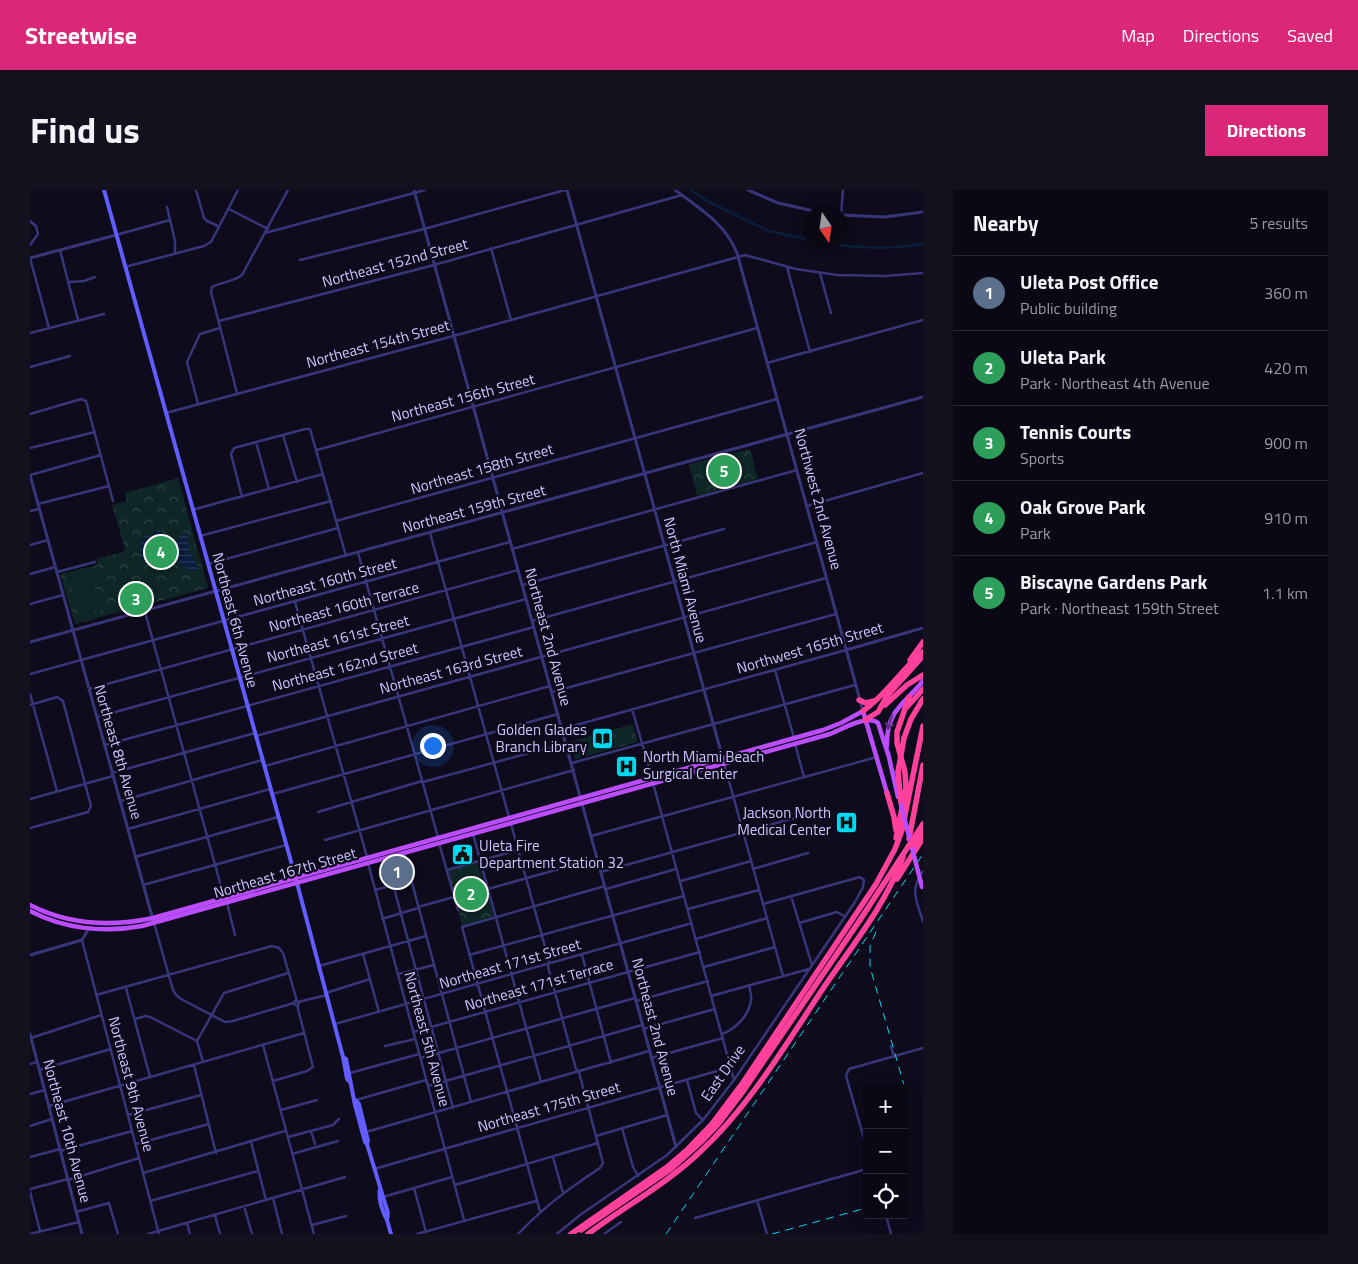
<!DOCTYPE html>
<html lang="en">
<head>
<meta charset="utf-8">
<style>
  :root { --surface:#0a0815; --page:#13111e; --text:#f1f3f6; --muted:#999aa0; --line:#2a2934; --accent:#db2777 }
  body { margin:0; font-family:"Titillium Web",sans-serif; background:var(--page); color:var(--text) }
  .controls { position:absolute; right:15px; bottom:15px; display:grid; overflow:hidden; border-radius:0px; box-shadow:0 2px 12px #0003 }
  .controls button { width:45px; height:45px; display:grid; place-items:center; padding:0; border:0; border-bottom:1px solid var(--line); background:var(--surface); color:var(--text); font:25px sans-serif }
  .compass { position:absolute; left:773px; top:15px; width:45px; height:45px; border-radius:50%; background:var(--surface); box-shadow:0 2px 12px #0003; rotate:167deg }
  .you { position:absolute; left:402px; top:555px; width:18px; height:18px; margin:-12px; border:4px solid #fff; border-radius:50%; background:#1a73e8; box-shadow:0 0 0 8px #1a73e833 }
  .badge { display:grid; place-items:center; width:32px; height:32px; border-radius:50%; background:var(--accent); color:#fff; font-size:16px; font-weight:700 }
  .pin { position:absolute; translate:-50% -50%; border:2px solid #fff; box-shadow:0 1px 5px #0006 }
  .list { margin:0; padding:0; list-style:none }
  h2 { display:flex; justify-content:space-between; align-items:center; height:65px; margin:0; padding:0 20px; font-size:21px }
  h2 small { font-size:16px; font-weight:400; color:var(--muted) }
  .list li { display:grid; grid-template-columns:32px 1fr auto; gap:15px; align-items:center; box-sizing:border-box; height:75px; padding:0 20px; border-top:1px solid var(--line) }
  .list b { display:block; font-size:19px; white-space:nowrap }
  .list p { margin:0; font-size:16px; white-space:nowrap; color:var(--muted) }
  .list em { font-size:16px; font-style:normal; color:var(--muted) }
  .icon { flex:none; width:28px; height:28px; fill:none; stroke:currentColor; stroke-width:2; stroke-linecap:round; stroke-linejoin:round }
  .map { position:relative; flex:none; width:893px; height:1044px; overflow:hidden; border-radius:0px }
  header { display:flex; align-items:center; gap:30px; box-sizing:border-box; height:70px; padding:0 25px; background:var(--accent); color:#fff }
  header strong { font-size:24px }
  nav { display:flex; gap:28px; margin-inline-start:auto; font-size:18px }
  .intro { display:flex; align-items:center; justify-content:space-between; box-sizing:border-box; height:120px; padding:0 30px }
  h1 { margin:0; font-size:35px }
  .button { padding:12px 22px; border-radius:0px; background:var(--accent); color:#fff; font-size:18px; font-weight:700 }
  main { display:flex; gap:30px; padding:0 30px }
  aside { flex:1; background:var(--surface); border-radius:0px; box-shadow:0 2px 12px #0003 }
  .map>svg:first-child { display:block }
  .park { fill:url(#park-crowns) }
  .garden { fill:#0e2625 }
  .water { fill:url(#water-rules) }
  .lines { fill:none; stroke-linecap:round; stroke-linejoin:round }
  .canal { stroke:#0a1d3c; stroke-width:2.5 }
  .minor { stroke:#38367b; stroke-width:2.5 }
  .tertiary { stroke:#38367b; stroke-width:3 }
  .secondary { stroke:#615dff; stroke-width:4 }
  .primary { stroke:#bc4dff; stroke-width:4.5 }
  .motorway { stroke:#ff419c; stroke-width:5.5 }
  .rail { stroke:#00d9f1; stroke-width:1; stroke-dasharray:8 6; stroke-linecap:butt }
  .primary-bridge { stroke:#bc4dff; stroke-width:4.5 }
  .motorway-bridge { stroke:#ff419c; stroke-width:5.5 }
  .oneway { stroke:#5c2982 }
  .labels { text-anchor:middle; stroke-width:4.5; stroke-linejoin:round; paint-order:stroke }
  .street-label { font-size:15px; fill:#ccc6ff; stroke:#0e0b1c }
  .poi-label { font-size:15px; fill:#ccc6ff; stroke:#0e0b1c; text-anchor:end }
</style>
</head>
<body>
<header>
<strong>Streetwise</strong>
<nav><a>Map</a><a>Directions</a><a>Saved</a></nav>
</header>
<div class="intro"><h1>Find us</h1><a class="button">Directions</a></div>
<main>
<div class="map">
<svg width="893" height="1044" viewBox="0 0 893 1044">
  <defs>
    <pattern id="park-crowns" width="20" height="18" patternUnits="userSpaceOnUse" patternTransform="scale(1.25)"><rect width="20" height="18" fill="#0e2625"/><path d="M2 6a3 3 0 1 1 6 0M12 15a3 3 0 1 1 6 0" fill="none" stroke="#304446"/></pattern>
    <pattern id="water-rules" width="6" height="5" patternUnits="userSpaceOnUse" patternTransform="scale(1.25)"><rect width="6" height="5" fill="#0a1d3c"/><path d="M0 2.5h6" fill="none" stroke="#2c3c59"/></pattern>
  </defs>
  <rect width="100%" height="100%" fill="#0e0b1c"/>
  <path class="park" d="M720 259 728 289 667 306 659 274Z
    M148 288 178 398 45 434 30 384 67 375V369L93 362 95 359 82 315 97 311 95 303Z
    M603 534 608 552 545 569 539 552Z
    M449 671 464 727 432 736 418 681Z"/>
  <path class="garden" d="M60 381 71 420 50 426 38 387Z
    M117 399 121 412 95 419 91 406Z
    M447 675 452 686 455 698 450 699 455 715 449 716 445 701 450 699C437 699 429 694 425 681Z"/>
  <path class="water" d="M127 340 132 341 133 352C148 361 146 347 155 342L157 343C160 349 157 358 160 363 163 370 170 372 167 381 156 381 150 374 143 367L139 366C134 361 130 356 122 357L120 371 118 373 112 372C109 366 109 349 117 345 121 343 124 345 127 340Z"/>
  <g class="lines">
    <path class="canal" d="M661 0 677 11 739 41 781 50
      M793 52C825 59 861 59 893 54"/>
    <path class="minor" d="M166 0 174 28 177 31 188 36
      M137 17 145 51V64
      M199 19 238 39
      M811 26 813 0
      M0 31 6 36 8 44 0 55
      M235 43 395 0
      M86 45 140 30
      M461 58 481 130
      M30 60 48 130
      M0 68 19 138
      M270 70 394 39 535 0
      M95 77 174 56 181 52 208 0
      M757 77 780 162
      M790 83 801 123
      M39 92 54 91 65 87
      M189 131 404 75 652 5
      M0 143 74 124
      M737 173 893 130
      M0 177 40 166
      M207 203 181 102 182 97C191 92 203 92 212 85L258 0
      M168 214 157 172 170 144 190 138
      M136 223 427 145 715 65 766 79 807 85 855 86 893 83
      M0 224 51 209 56 211 83 311
      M253 245 267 292
      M226 252 239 299
      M0 258 65 242
      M287 260 727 138
      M0 285 71 265
      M212 307 201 264 204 258 275 239H280L316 366
      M8 314 79 296
      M777 316 893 283
      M162 320 293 284
      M0 321 9 319
      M306 331 747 209
      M400 343 479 627
      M170 346 301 311
      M0 355 18 350
      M482 359 767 280
      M328 363 408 647
      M178 374 308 338
      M27 382 65 372
      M0 384 25 377
      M492 395 694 339
      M265 412 337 667
      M0 414 33 405
      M115 422 194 707
      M502 431 787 352
      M745 480 764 548
      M0 484 480 352
      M59 499 488 380
      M522 502 806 424
      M0 504 27 601
      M0 515 27 507 33 511 61 616 58 622 0 638
      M602 519 622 587
      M67 527 496 409
      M532 539 816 460
      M226 546 796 388
      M765 554 774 587
      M75 555 504 437
      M542 573 825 495
      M694 573 753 786
      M235 576 520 496
      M82 583 225 543
      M393 592 536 553
      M623 593 704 890
      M243 604 528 524
      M0 609 83 586
      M91 611 232 570
      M288 622 392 591
      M481 634 519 771 518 777 546 879 549 882 573 973 570 978C538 999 515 1016 488 1044
      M98 639 240 599
      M443 644 511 892
      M561 646 847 567
      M295 650 544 580
      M409 653 428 720
      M374 663 441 912
      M105 667 248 627
      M356 668 423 918
      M338 673 434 1030
      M723 679 778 663
      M417 680 488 660
      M893 681C879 701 887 711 893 732
      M571 682 768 627
      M651 691 721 671
      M113 695 256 655
      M458 699 529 679
      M576 699 646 679
      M345 700 381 690
      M761 706 782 775
      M197 713 205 745
      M388 717 424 707
      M658 719 729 700
      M352 729 388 718
      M124 733 143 800 146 805 151 809 195 832 203 831 264 813
      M769 733 807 722 814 726
      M666 749 737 728
      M52 750 129 1044
      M333 764 349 822
      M439 765 654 706
      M552 765 581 873
      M289 776 396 746
      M674 777 745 757
      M369 784 404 775
      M96 798 120 887
      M296 803 340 789
      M66 805 242 756 249 758 253 763 267 811
      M681 806 779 779
      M265 811 269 813 267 816 264 814Z
      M606 811 678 791
      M268 812 297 805
      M105 829 116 826 120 827 167 851
      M305 834 662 733
      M613 839 685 819
      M383 842 670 762
      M692 844C705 839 718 827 721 811 722 807 720 800 719 795
      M1 848 71 825
      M233 855 284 1044
      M355 856 385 849
      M861 856 864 867
      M391 868 605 808
      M621 868 693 848
      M173 872 167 851 194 803 258 783
      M0 874 7 872
      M164 875 186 963
      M9 880 81 859
      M320 883 389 864
      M657 890 666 923 673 930
      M243 891 277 881 283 877 268 819V815
      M398 896 612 835
      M0 904 15 900
      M326 910 396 890
      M19 916 274 843
      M251 920 287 910
      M98 925 171 905
      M0 936 22 929
      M592 938 603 977 608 986
      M281 941 285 954
      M336 942 619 861
      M566 946 637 925
      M258 947 303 935 309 929
      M221 952 236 1010
      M106 954 179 934
      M837 959 816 886 819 879 893 858
      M30 961 102 941
      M262 964 308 951
      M0 967 30 959
      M523 967 533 1003
      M344 979 701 877
      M113 983 255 941
      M38 990 109 968
      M425 995 568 953
      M384 998 396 1042
      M0 999 38 989
      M0 1002 10 1041
      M353 1007 422 987
      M243 1008 252 1044
      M727 1010 737 1044
      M120 1011 228 981
      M214 1016 222 1044
      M510 1021 432 737 575 696
      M46 1022 79 1013 88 1044
      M185 1025 190 1044
      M856 1025 861 1044
      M665 1028 837 979
      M157 1033 160 1044
      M282 1035 316 1026
      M0 1044 49 1032
      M118 1044 315 987
      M387 1044 506 1011
      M527 1044 550 1025 637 965 673 930 704 890 825 712 833 697 834 690 830 687 733 714
      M574 1044 591 1032"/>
    <path class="tertiary" d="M384 0 646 957
      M537 0 694 573
      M645 0C670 19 695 33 707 63L833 521
      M718 0 748 13 788 22
      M811 25 854 27 893 22
      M0 68 86 45
      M0 285 123 730
      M0 452 893 207
      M816 460 893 438
      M0 765 52 750 59 738
      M0 844 52 1044"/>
    <path class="secondary" d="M74 0 267 693 313 867 317 889 320 892
      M313 867 316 869 325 915 335 952 337 954
      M325 910 329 914 338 951 337 954 358 1023 357 1030 361 1044
      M350 999C348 1008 352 1021 357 1030"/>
    <path class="primary" d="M833 521 857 603
      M857 556C856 520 874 515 893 491
      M858 563 868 607
      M0 715C39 735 81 737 123 728L793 540 811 533 833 521
      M0 721C34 739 74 743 112 736L800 544C812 539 838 524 848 533L858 564"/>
    <path class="motorway" d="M880 470 893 452
      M829 510 836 513 844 511
      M855 515 877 495 893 485
      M877 517 893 499
      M833 521C856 505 871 480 893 462
      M835 530 848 522 857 506 893 466
      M874 548 881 529 893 509
      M868 582 871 613
      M857 603 864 627 866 640
      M866 648 876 598 875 582 867 553V542L879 507
      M879 649 893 575
      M867 689 893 648
      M551 1040 641 979 672 951 689 933 714 900 830 730
      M541 1044 637 977 658 959 682 934 712 894 846 694 865 659 872 640 893 536
      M558 1044C595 1016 637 994 671 961 721 914 756 854 794 797 822 756 856 714 873 667"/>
    <path class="rail" d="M846 742 840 756V777L878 909
      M636 1044 893 664
      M742 1044 836 1018"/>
    <path class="primary-bridge" d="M871 615 892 697"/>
    <path class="motorway-bridge" d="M868 582 874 548
      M884 655 893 641
      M830 730 893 634"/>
  </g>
  <defs><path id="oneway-shaft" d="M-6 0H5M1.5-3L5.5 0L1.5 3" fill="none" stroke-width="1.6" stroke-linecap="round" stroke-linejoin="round" transform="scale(1.25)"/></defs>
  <use class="oneway" href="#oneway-shaft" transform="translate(860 532) rotate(107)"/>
  <defs>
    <symbol id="library-square" viewBox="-11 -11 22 22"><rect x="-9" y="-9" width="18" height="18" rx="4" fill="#00d9f1" stroke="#0e0b1c"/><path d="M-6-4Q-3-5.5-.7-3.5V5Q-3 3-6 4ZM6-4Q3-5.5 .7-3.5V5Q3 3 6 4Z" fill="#111"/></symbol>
    <symbol id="hospital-square" viewBox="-11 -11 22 22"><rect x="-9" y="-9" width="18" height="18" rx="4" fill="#00d9f1" stroke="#0e0b1c"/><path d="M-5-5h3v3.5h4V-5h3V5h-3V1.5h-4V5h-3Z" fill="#111"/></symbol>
    <symbol id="civic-square" viewBox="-11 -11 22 22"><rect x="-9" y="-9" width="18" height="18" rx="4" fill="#00d9f1" stroke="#0e0b1c"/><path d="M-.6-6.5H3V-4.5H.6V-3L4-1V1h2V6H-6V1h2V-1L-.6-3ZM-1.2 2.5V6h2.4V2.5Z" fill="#111"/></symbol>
  </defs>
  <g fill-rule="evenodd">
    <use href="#library-square" x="560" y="536" width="25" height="25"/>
    <use href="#hospital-square" x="584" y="564" width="25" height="25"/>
    <use href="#hospital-square" x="804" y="620" width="25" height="25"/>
    <use href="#civic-square" x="420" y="652" width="25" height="25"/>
  </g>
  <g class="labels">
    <g class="street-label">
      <text transform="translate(365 73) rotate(-15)" y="5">Northeast 152nd Street</text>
      <text transform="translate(348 154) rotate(-15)" y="5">Northeast 154th Street</text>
      <text transform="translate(433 208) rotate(-15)" y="5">Northeast 156th Street</text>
      <text transform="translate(452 279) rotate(-16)" y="5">Northeast 158th Street</text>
      <text transform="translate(788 309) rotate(75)" y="5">Northwest 2nd Avenue</text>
      <text transform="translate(444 319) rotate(-15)" y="5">Northeast 159th Street</text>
      <text transform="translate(655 390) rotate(75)" y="5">North Miami Avenue</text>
      <text transform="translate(295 392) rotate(-15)" y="5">Northeast 160th Street</text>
      <text transform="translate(314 417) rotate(-15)" y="5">Northeast 160th Terrace</text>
      <text transform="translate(205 430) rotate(75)" y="5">Northeast 6th Avenue</text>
      <text transform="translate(518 447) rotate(75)" y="5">Northeast 2nd Avenue</text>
      <text transform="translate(308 449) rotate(-15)" y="5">Northeast 161st Street</text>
      <text transform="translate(780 458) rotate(-16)" y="5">Northwest 165th Street</text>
      <text transform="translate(315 477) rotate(-15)" y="5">Northeast 162nd Street</text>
      <text transform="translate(421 480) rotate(-15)" y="5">Northeast 163rd Street</text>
      <text transform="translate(88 562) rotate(74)" y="5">Northeast 8th Avenue</text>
      <text transform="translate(255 683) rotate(-16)" y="5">Northeast 167th Street</text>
      <text transform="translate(480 774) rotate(-16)" y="5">Northeast 171st Street</text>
      <text transform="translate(509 795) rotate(-16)" y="5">Northeast 171st Terrace</text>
      <text transform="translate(625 837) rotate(75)" y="5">Northeast 2nd Avenue</text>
      <text transform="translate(397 849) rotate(75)" y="5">Northeast 5th Avenue</text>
      <text transform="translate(693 883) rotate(-55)" y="5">East Drive</text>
      <text transform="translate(101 894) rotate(75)" y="5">Northeast 9th Avenue</text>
      <text transform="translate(519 917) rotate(-16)" y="5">Northeast 175th Street</text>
      <text transform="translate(37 941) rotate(75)" y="5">Northeast 10th Avenue</text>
    </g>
    <g class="poi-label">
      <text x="557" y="545">Golden Glades<tspan x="557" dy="17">Branch Library</tspan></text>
      <text x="613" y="572" text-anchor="start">North Miami Beach<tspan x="613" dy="17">Surgical Center</tspan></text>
      <text x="801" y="628">Jackson North<tspan x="801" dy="17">Medical Center</tspan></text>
      <text x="449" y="661" text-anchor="start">Uleta Fire<tspan x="449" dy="17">Department Station 32</tspan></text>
    </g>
  </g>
</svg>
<div class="controls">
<button>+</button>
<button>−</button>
<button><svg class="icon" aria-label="locate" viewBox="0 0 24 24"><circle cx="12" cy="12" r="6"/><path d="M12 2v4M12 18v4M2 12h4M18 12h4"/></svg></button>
</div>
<svg class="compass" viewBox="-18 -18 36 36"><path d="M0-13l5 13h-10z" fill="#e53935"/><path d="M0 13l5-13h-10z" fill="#999aa0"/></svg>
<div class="you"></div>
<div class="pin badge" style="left:367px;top:682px;background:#5c6f8a">1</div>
<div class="pin badge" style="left:441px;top:704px;background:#2e9e5b">2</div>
<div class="pin badge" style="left:106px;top:409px;background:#2e9e5b">3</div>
<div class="pin badge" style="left:131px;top:362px;background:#2e9e5b">4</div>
<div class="pin badge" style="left:694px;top:281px;background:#2e9e5b">5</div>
</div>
<aside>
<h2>Nearby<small>5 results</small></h2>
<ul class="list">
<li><span class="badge" style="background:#5c6f8a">1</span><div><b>Uleta Post Office</b><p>Public building</p></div><em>360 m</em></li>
<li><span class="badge" style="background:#2e9e5b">2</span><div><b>Uleta Park</b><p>Park · Northeast 4th Avenue</p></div><em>420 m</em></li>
<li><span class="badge" style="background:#2e9e5b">3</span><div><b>Tennis Courts</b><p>Sports</p></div><em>900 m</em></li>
<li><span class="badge" style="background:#2e9e5b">4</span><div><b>Oak Grove Park</b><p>Park</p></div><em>910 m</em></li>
<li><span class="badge" style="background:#2e9e5b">5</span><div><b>Biscayne Gardens Park</b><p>Park · Northeast 159th Street</p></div><em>1.1 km</em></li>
</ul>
</aside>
</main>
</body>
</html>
